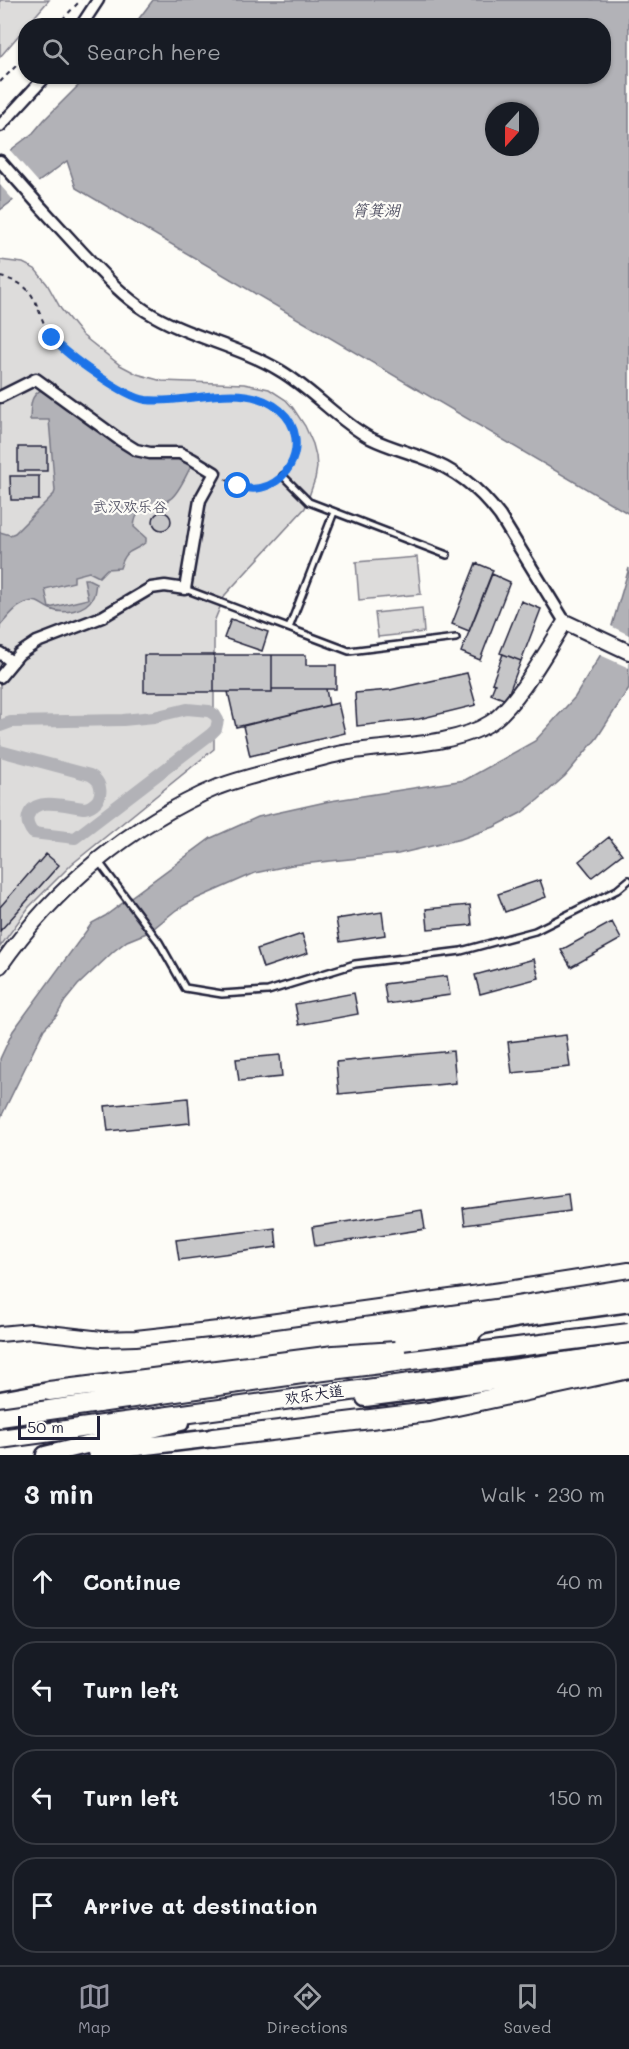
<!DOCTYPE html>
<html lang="en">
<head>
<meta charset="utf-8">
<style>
  :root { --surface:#171b24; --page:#242831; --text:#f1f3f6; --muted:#9ea1a6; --line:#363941; --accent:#9495a2 }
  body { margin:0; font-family:Mali,"LXGW WenKai TC",sans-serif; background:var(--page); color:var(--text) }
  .compass { position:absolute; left:485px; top:102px; width:54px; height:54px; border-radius:50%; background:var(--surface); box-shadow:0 2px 4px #0004; rotate:201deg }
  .scale { position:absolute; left:18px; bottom:15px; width:82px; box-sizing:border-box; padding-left:6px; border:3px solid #22223b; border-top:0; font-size:16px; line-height:21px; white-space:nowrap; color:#22223b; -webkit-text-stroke:4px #fdfcf7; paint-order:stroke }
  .stop { position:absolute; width:18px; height:18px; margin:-14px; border:4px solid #1a73e8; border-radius:50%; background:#fff }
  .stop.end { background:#1a73e8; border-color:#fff; box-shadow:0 2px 6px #0008 }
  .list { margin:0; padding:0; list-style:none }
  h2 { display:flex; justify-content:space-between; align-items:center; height:78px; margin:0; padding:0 24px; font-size:26px }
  h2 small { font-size:20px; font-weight:400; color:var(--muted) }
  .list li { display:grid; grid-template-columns:39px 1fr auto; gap:18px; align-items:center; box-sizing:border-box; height:96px; margin:0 12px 12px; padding:0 12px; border:2px solid var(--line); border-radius:24px }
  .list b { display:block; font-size:22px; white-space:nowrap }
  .list em { font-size:20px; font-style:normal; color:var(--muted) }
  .icon { flex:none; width:33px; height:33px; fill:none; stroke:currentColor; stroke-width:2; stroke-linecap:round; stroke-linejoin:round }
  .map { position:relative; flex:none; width:629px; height:1455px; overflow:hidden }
  .search { position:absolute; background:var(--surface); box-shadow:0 2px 4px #0004; left:18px; right:18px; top:18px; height:66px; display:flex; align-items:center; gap:15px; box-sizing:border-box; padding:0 21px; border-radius:24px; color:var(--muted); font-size:22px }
  .sheet { height:510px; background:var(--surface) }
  nav { display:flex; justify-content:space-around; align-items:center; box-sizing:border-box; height:84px; border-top:2px solid var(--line); background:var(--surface); font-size:16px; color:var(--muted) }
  nav a { display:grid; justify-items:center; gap:3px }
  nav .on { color:var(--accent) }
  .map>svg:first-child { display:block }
  .green { fill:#dddcdb; stroke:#807f8b; stroke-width:1.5 }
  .water { fill:#b2b2b7; stroke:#787885; stroke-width:1.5; fill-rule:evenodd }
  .pier { fill:#fdfcf7 }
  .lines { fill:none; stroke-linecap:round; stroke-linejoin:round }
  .canal { stroke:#b2b2b7; stroke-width:12 }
  .building { fill:#c6c6c8; stroke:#22223b; stroke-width:1.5 }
  .lane-casing { stroke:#22223b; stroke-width:10 }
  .street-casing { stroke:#22223b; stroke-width:15 }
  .secondary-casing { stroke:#22223b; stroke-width:18 }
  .primary-casing { stroke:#22223b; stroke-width:21 }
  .highway-casing { stroke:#22223b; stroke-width:22 }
  .path { stroke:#22223b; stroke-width:2; stroke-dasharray:4.5 4.5; stroke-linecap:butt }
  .lane { stroke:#fdfcf7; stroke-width:5 }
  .street { stroke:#fdfcf7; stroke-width:10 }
  .secondary { stroke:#fdfcf7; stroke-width:14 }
  .primary { stroke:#fdfcf7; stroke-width:16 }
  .highway { stroke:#fdfcf7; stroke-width:18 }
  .highway-bridge-casing { stroke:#22223b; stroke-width:22; stroke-linecap:butt }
  .highway-bridge { stroke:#fdfcf7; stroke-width:18 }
  .route { stroke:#1a73e8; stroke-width:8 }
  .labels { text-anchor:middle; stroke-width:4.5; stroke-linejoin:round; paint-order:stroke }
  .park-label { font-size:15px; fill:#5a5a6b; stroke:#fdfcf7 }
  .street-label { font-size:15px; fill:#22223b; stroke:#fdfcf7 }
  .water-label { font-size:16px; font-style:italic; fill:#545466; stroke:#fdfcf7 }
</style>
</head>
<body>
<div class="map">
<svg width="629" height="1455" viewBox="0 0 629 1455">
  <rect width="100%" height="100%" fill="#fdfcf7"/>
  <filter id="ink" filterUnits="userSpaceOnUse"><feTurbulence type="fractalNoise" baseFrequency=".0167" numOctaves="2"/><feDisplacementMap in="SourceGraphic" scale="12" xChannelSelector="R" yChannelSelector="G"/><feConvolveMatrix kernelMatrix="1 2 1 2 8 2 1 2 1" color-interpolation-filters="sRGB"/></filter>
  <g filter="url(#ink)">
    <path class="green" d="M0 0H49L0 57Z
      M0 260 23 263 35 269 47 284 61 309 82 335 120 365 137 374 162 381 244 384 269 389 286 400 293 408 305 426 313 444 316 456 317 467 315 479 305 508 225 595 214 622V749L72 864 29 907 0 947Z
      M417 557 421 594 359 600 356 562Z
      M422 608 424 632 378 637 375 613Z"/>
    <path class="water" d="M153 0H629V514L76 188 67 161 0 210V158L33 133 44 120 87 77 604 76V26L134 25ZM494 111H530V147H494Z
      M41 390 118 445 137 455 153 459 178 458 191 466C186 475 179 493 170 499 154 509 136 502 134 527L146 538V542C133 554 127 546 120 568L107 569 99 577 89 572 74 576V582L45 589 49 608 88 599 84 579H88L96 583C95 588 95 593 93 597 86 611 63 615 50 609 42 606 38 599 29 602 16 605 8 617 0 626V532L10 535 15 533 54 494 55 491 49 420H30C31 407 29 397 41 390Z
      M629 568V688L597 738 565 776 538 800 521 813 494 827 461 839 398 854 292 865 255 873 196 899 176 910 149 932 127 941 114 951 78 985 65 1001 57 1015 44 1029 0 1119V1059L13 1031 92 923 105 916 211 838 258 817 330 801 465 780 535 741 575 697 606 646Z"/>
    <path class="pier" d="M8 148 40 184 15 202 0 185V154Z
      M609 625 629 635V668L598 654 603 644Z"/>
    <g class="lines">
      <path class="canal" d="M0 726 11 722 123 720 154 717 187 709 209 711 215 715 218 720 216 729 211 734 75 838 33 833C29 828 26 823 28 816 34 795 69 807 85 808 103 804 106 783 90 775L0 751"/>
    </g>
    <path class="building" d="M18 447H47V471H18Z
      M10 476H39V500H11Z
      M153 521a9 9 0 1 1 18 0a9 9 0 1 1-18 0Z
      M476 563 493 570 469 631 452 624Z
      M492 574 510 582 480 660 461 652Z
      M521 601 541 609 521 661 500 653Z
      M231 619 268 632 262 651 224 638Z
      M503 654 521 661 506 700 491 694 495 684 492 683Z
      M144 655H214V692H144Z
      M214 655H272V692H214Z
      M272 655H306V665H336V689H272Z
      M467 673 476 705 419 719 357 726 355 693 390 690Z
      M272 689H326L329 705 236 727 228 692H272Z
      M338 703 345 733 250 756 243 726Z
      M609 837 622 854 592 877 579 861Z
      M46 854 59 865 0 931V907Z
      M540 880 546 897 505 912 498 894Z
      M470 905 472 925 428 929 426 909Z
      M382 912 385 935 340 942 336 919Z
      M612 922 621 939 571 967 561 950Z
      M302 934 308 953 263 968 257 949Z
      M534 959 539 978 480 994 475 975Z
      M447 976 450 995 387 1004 384 984Z
      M354 993 358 1014 299 1025 295 1004Z
      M566 1035 570 1067 512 1073 508 1042Z
      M453 1051 456 1083 339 1094 336 1062Z
      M280 1055 282 1077 239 1081 236 1059Z
      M188 1098 190 1123 108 1131 105 1106Z
      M568 1194 570 1211 465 1225 463 1208Z
      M422 1210 425 1229 315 1246 312 1227Z
      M275 1228 277 1247 179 1260 176 1240Z"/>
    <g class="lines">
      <defs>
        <path id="lane" d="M283 476 309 502 447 555
          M185 589 349 651 456 638
          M289 628 334 512
          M99 862 159 942 185 988 222 994 268 991 355 964 461 951 535 931 617 890 629 880"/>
        <path id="street" d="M81 26 98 0
          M0 126 46 76
          M0 161C27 192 54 222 82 252 102 273 121 295 146 311 187 337 237 345 279 370 312 389 337 420 370 438 386 446 404 451 421 457 455 469 479 488 500 516L565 622
          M0 397 36 379 120 440 136 450 150 453H180L192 459 215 473 200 500 185 589 165 586 151 588 102 617 37 642 19 654 0 677
          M0 653 12 662"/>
        <path id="secondary" d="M0 966C53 889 131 824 218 787 242 778 267 772 292 766 311 761 330 755 349 752 391 745 454 746 490 723 517 705 547 650 565 622L629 652
          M0 1334 31 1331 102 1339 136 1338 218 1329 508 1289 629 1270"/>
        <path id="primary" d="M488 1343 519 1337 629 1322
          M365 1398 604 1367
          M0 1400 49 1391
          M96 1452 213 1438
          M45 1455 181 1422"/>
        <path id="highway" d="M213 1438 429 1412 629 1369
          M0 1439 629 1353"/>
      </defs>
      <use href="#lane" class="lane-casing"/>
      <use href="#street" class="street-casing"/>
      <use href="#secondary" class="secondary-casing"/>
      <use href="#primary" class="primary-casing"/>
      <use href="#highway" class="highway-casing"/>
      <path class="path" d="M56 26 81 0
        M0 82 26 56
        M0 277C43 285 33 313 53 339 64 353 122 393 139 399 151 402 164 399 176 398 213 395 272 384 292 426 300 440 296 456 288 469
        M225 479C244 490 259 492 278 479"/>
      <use href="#lane" class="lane"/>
      <use href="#street" class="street"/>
      <use href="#secondary" class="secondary"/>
      <use href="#primary" class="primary"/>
      <use href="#highway" class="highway"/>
      <defs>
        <path id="highway-bridge" d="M49 1391 334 1355 396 1351
          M0 1417 316 1372 629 1333"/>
      </defs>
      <use href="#highway-bridge" class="highway-bridge-casing"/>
      <use href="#highway-bridge" class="highway-bridge"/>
    </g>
  </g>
  <g class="lines" filter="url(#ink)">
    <path class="route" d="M52 338C66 355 125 397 146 400 188 405 243 379 280 410 317 442 283 502 238 486"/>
  </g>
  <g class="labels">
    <g class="park-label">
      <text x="130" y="512">武汉欢乐谷</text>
    </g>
    <g class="street-label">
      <text transform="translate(314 1395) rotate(-8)" y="5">欢乐大道</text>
    </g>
    <g class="water-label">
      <text x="376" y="216">筲箕湖</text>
    </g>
  </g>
</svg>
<svg class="compass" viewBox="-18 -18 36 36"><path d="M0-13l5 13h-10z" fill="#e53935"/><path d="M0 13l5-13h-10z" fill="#9ea1a6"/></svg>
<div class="scale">50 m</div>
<div class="stop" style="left:238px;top:486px"></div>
<div class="stop end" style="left:52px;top:338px"></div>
<div class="search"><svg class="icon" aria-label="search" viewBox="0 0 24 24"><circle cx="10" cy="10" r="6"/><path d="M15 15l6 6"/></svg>Search here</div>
</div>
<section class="sheet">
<h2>3 min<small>Walk · 230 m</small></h2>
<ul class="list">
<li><svg class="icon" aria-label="ahead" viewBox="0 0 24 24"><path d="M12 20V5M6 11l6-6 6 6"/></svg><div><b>Continue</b></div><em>40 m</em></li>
<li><svg class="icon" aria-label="left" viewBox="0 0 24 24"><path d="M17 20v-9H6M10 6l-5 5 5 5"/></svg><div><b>Turn left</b></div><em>40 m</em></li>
<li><svg class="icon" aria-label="left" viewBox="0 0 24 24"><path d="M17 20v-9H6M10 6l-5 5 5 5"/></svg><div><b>Turn left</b></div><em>150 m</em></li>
<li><svg class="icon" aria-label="arrive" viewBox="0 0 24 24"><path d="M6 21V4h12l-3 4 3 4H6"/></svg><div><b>Arrive at destination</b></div></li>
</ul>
</section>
<nav>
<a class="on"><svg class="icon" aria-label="map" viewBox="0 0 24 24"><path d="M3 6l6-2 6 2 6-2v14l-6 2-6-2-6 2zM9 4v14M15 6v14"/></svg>Map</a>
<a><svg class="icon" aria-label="directions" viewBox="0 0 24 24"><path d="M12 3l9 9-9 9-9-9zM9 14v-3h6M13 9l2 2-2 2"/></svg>Directions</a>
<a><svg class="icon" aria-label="saved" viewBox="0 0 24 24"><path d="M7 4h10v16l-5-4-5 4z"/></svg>Saved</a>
</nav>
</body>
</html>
